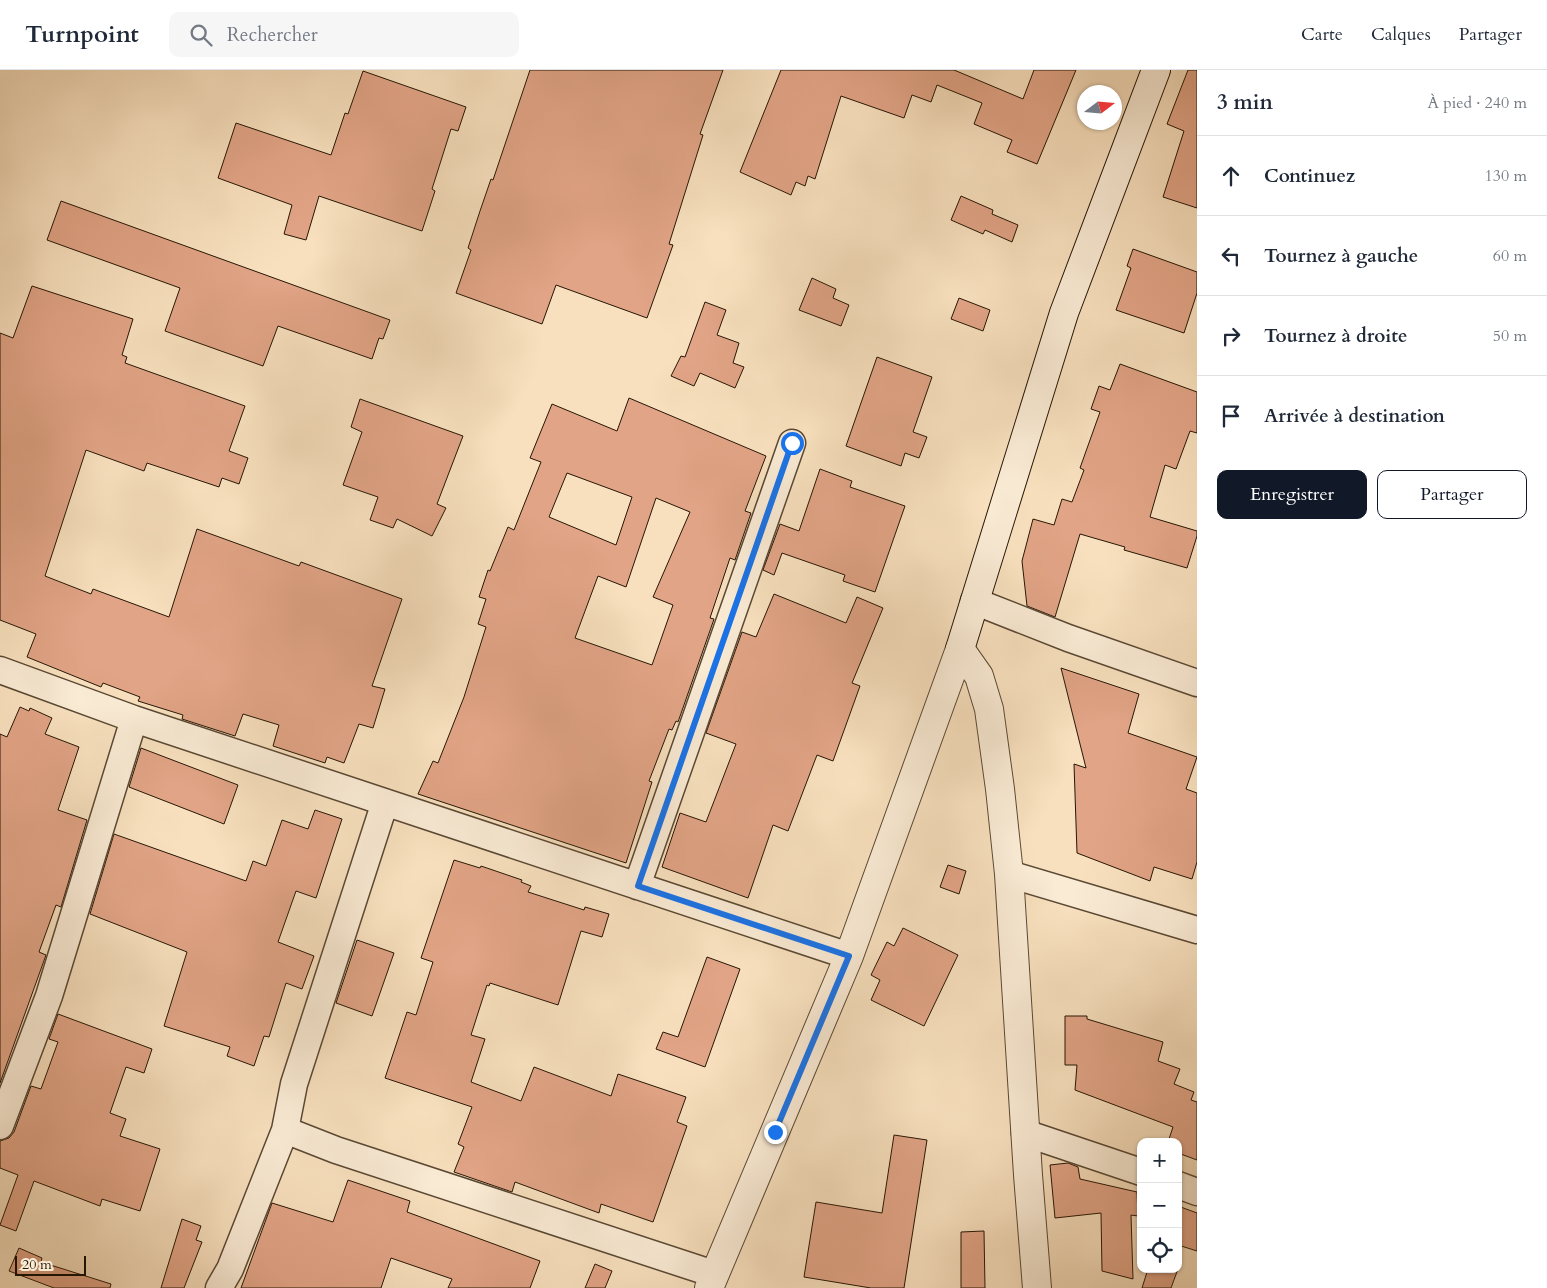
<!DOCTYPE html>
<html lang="fr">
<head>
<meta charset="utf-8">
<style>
  :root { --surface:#fff; --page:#f6f6f7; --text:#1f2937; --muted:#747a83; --line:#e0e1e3; --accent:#111827 }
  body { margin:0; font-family:Cardo,serif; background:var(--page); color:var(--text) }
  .controls { position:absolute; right:15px; bottom:15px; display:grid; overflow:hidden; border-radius:10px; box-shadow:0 1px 4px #0004 }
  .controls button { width:45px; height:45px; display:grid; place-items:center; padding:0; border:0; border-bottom:1px solid var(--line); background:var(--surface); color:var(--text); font:25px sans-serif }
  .compass { position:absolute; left:1077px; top:15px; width:45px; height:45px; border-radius:50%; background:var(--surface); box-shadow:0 1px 4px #0004; rotate:74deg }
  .scale { position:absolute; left:15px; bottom:12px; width:71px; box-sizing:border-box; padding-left:5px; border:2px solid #261605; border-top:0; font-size:14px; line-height:18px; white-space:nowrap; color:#261605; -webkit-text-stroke:4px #faebd5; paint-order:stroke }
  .stop { position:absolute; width:15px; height:15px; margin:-11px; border:4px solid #1a73e8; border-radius:50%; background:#fff }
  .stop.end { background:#1a73e8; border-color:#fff; box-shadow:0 1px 5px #0008 }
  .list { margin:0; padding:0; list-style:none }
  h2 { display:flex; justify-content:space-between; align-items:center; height:65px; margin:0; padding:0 20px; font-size:21px }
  h2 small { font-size:16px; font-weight:400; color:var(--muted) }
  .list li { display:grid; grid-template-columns:32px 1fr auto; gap:15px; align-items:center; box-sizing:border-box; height:80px; padding:0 20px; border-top:1px solid var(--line) }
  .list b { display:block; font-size:19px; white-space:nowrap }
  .list em { font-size:16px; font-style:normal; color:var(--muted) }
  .actions { display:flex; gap:10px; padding:15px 20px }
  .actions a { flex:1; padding:11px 0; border:1px solid var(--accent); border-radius:10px; text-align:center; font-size:18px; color:var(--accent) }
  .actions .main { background:var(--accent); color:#fff }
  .icon { flex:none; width:28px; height:28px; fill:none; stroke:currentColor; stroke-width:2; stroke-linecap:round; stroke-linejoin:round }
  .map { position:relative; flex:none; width:1197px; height:1218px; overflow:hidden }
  header { display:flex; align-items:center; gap:30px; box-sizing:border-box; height:70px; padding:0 25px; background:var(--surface); border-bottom:1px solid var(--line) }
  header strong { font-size:24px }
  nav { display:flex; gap:28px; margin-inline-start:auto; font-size:18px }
  .search { width:350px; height:45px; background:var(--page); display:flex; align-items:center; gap:12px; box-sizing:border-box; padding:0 18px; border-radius:10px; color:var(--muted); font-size:19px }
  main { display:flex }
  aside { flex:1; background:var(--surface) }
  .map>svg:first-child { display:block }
  .building { fill:#e1a486; stroke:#261605; fill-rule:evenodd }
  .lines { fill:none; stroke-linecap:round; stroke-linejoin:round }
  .minor-casing { stroke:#5a4833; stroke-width:29 }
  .tertiary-casing { stroke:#5a4833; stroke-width:30 }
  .secondary-casing { stroke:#261605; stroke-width:30 }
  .minor { stroke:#faebd5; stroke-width:26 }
  .tertiary { stroke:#faebd5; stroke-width:28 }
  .secondary { stroke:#faebd5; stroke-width:28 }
  .route { stroke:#1a73e8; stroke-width:6 }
</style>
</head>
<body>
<header>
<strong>Turnpoint</strong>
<div class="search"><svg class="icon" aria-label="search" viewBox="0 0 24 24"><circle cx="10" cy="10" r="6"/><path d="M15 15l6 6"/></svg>Rechercher</div>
<nav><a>Carte</a><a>Calques</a><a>Partager</a></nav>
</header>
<main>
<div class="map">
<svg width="1197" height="1218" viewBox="0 0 1197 1218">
  <rect width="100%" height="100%" fill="#f8e0be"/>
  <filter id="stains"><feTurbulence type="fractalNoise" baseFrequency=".004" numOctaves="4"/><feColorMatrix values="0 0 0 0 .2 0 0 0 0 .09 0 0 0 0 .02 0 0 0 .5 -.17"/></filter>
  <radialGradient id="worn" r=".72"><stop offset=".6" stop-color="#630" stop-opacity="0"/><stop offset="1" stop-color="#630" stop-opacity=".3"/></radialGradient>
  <path class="building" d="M530 0H723L700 64 703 65 669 174 673 175 647 248 556 215 542 254 456 223 471 180 468 178 480 141 491 109 493 110Z
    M781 0H954L1023 29 1034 0H1076L1037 94 1007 82 1012 70 974 54 982 33 937 15 931 32 912 25 904 48 841 26 815 109 808 106 805 116 796 112 791 125 740 102Z
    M1188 0H1197V138L1163 127 1184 61 1167 54Z
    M363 1 466 37 458 61 451 59 432 119 435 121 422 161 319 126 306 170 284 164 292 135 218 108 236 53 331 85 345 43 348 44Z
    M961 126 993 140 992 144 1018 155 1012 172 985 160 983 164 951 150Z
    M61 131 390 250 383 269 379 268 372 289 278 256 263 296 165 261 180 218 47 170Z
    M1133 179 1197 202V223L1184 263 1116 240 1131 198 1127 196Z
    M812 208 836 219 833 228 849 235 841 256 799 240Z
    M32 216 133 249 122 285 127 287 125 293 245 336 229 381 248 388 239 414 222 408 219 417 147 393 144 401 86 380 45 506 91 524 93 519 169 547 197 459 299 496 301 492 402 529 372 616 385 619 373 658 359 654 344 693 327 687 325 693 273 676 279 655 243 644 235 666 182 649 183 645 138 631 140 627 103 613 101 617 27 587 36 564 0 550V263L13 268Z
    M959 228 990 240 983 261 951 249Z
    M705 232 726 240 717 265 739 273 733 293 744 297 735 318 700 303 694 316 671 306 681 286 685 287Z
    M877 287 932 307 913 362 927 367 919 388 905 383 901 396 846 376Z
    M1120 294 1197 322V363L1190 361 1176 399 1165 395 1150 447 1197 461V466L1187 498 1124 480 1125 477 1080 464 1055 547 1027 536 1022 491 1033 449 1054 455 1062 429 1072 432 1084 400 1080 398 1100 342 1091 339 1099 316 1110 320Z
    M629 328 766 386 745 441 751 443 735 490 730 488 710 548 714 549 713 552 678 652 676 651 672 660 669 659 649 711 652 712 626 793 418 724 433 691 438 693 464 627 486 557 478 554 486 529 479 527 488 500 490 501 508 457 514 460 541 392 530 388 552 334 617 361ZM567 403 632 427 616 475 549 447ZM656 428 690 442 653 527 673 535 652 595 575 568 598 506 626 517Z
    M360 329 463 366 437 434 446 438 432 466 397 449 393 458 370 450 378 427 343 415 362 362 351 357Z
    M820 399 852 411 850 417 905 436 875 522 843 511 845 505 782 483 774 505 763 500 780 454 799 461Z
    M774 524 846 553 857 527 883 538 852 613 860 616 833 691 817 685 788 761 773 755 748 828 662 797 680 743 706 752 736 674 706 663 742 562 756 567Z
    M1061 598 1139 624 1128 663 1197 687 1186 719 1197 723V792L1192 809 1154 797 1150 811 1077 783 1074 694 1086 698Z
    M20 637 29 641 30 638 52 648 45 664 79 677 58 740 87 750 61 837 56 835 39 882 46 885 0 1013V664L7 667Z
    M141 678 238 715 224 754 129 717Z
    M315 740 342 749 316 828 296 821 278 872 314 886 302 919 286 913 269 967 264 966 254 996 227 986 230 977 164 956 187 882 90 844 114 764 246 811 253 791 266 796 282 750 308 759Z
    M454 790 480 798 481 796 522 810 521 812 531 816 528 822 584 840 585 837 609 844 602 867 581 861 558 935 490 913 489 916 487 915 471 965 485 969 471 1012 521 1031 534 997 611 1026 618 1004 686 1027 677 1052 687 1056 653 1152 601 1134 599 1143 515 1112 512 1122 454 1102 464 1077 458 1074 472 1037 385 1008 407 942 416 945 433 892 421 888Z
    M948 795 966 801 959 824 940 817Z
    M903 858 958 885 924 956 871 930 880 910 871 905 887 872 894 876Z
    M357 870 394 883 372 946 336 933Z
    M707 887 740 899 705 997 656 979 663 962 678 967Z
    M58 944 152 979 144 1003 126 997 110 1043 126 1049 120 1066 160 1079 140 1141 102 1129 100 1136 34 1111 16 1161 0 1155 18 1105 0 1098V1071L9 1068 14 1062 31 1016 41 1019 58 972 49 969Z
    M1065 946H1087V949L1163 972 1158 991 1180 999 1174 1014 1194 1022 1191 1030 1197 1032V1090L1178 1083V1072H1168L1173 1057 1075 1020 1077 995H1065Z
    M894 1065 927 1070 904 1218H871L804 1207 816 1132 882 1143Z
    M1068 1093 1078 1097 1080 1109 1137 1122 1138 1146 1131 1145 1133 1209 1102 1201 1101 1143 1055 1148 1050 1095Z
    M348 1110 410 1131 407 1142 540 1191 530 1218H448L452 1209 391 1188 381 1218H241L272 1133 333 1152Z
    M1178 1136 1197 1143V1181L1178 1175Z
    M182 1149 201 1156 196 1170 202 1172 184 1218H161Z
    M984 1161 985 1218H961V1162Z
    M19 1178 42 1188 41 1192 111 1214 110 1218H54L9 1201Z
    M595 1194 612 1201 605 1218H585Z
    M1148 1199H1178L1171 1218H1142Z"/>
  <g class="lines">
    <defs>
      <path id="minor" d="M974 531 1068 568 1197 613
        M0 600 134 649 849 886
        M1009 804 1197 860
        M637 816 792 373
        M0 1056 49 926 134 649
        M285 1060 336 1080 714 1204
        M1025 1063 1141 1102
        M1178 1115 1197 1122
        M219 1218 230 1199 285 1060 294 1014 385 732"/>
      <path id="tertiary" d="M960 579 979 606 989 639 1000 719 1009 804 1028 1105 1037 1218
        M709 1218 849 886 960 579"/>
      <path id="secondary" d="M960 579 1064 243 1156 0"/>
    </defs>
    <use href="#minor" class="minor-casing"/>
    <use href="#tertiary" class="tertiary-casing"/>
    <use href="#secondary" class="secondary-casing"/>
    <use href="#minor" class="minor"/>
    <use href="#tertiary" class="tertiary"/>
    <use href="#secondary" class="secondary"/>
  </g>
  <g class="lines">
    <path class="route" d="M775 1062 849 886 638 816 792 373"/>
  </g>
  <rect width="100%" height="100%" filter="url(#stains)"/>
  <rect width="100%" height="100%" fill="url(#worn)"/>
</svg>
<div class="controls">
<button>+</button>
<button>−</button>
<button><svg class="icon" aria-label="locate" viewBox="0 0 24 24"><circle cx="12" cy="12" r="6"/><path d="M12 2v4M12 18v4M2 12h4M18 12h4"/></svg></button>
</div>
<svg class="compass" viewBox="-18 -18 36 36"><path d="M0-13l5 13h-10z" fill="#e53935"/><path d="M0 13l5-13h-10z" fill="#747a83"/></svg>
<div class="scale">20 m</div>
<div class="stop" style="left:792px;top:373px"></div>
<div class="stop end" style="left:775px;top:1062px"></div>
</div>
<aside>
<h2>3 min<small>À pied · 240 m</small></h2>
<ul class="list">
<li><svg class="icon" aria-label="ahead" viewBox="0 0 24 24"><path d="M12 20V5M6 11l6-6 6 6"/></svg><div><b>Continuez</b></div><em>130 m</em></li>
<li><svg class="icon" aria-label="left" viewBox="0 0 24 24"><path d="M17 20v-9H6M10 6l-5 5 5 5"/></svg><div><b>Tournez à gauche</b></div><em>60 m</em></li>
<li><svg class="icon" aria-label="right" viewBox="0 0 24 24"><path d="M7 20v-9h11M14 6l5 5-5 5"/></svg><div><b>Tournez à droite</b></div><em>50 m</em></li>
<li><svg class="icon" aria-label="arrive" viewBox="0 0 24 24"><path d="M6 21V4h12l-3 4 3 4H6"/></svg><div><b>Arrivée à destination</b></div></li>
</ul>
<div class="actions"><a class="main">Enregistrer</a><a>Partager</a></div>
</aside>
</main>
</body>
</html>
